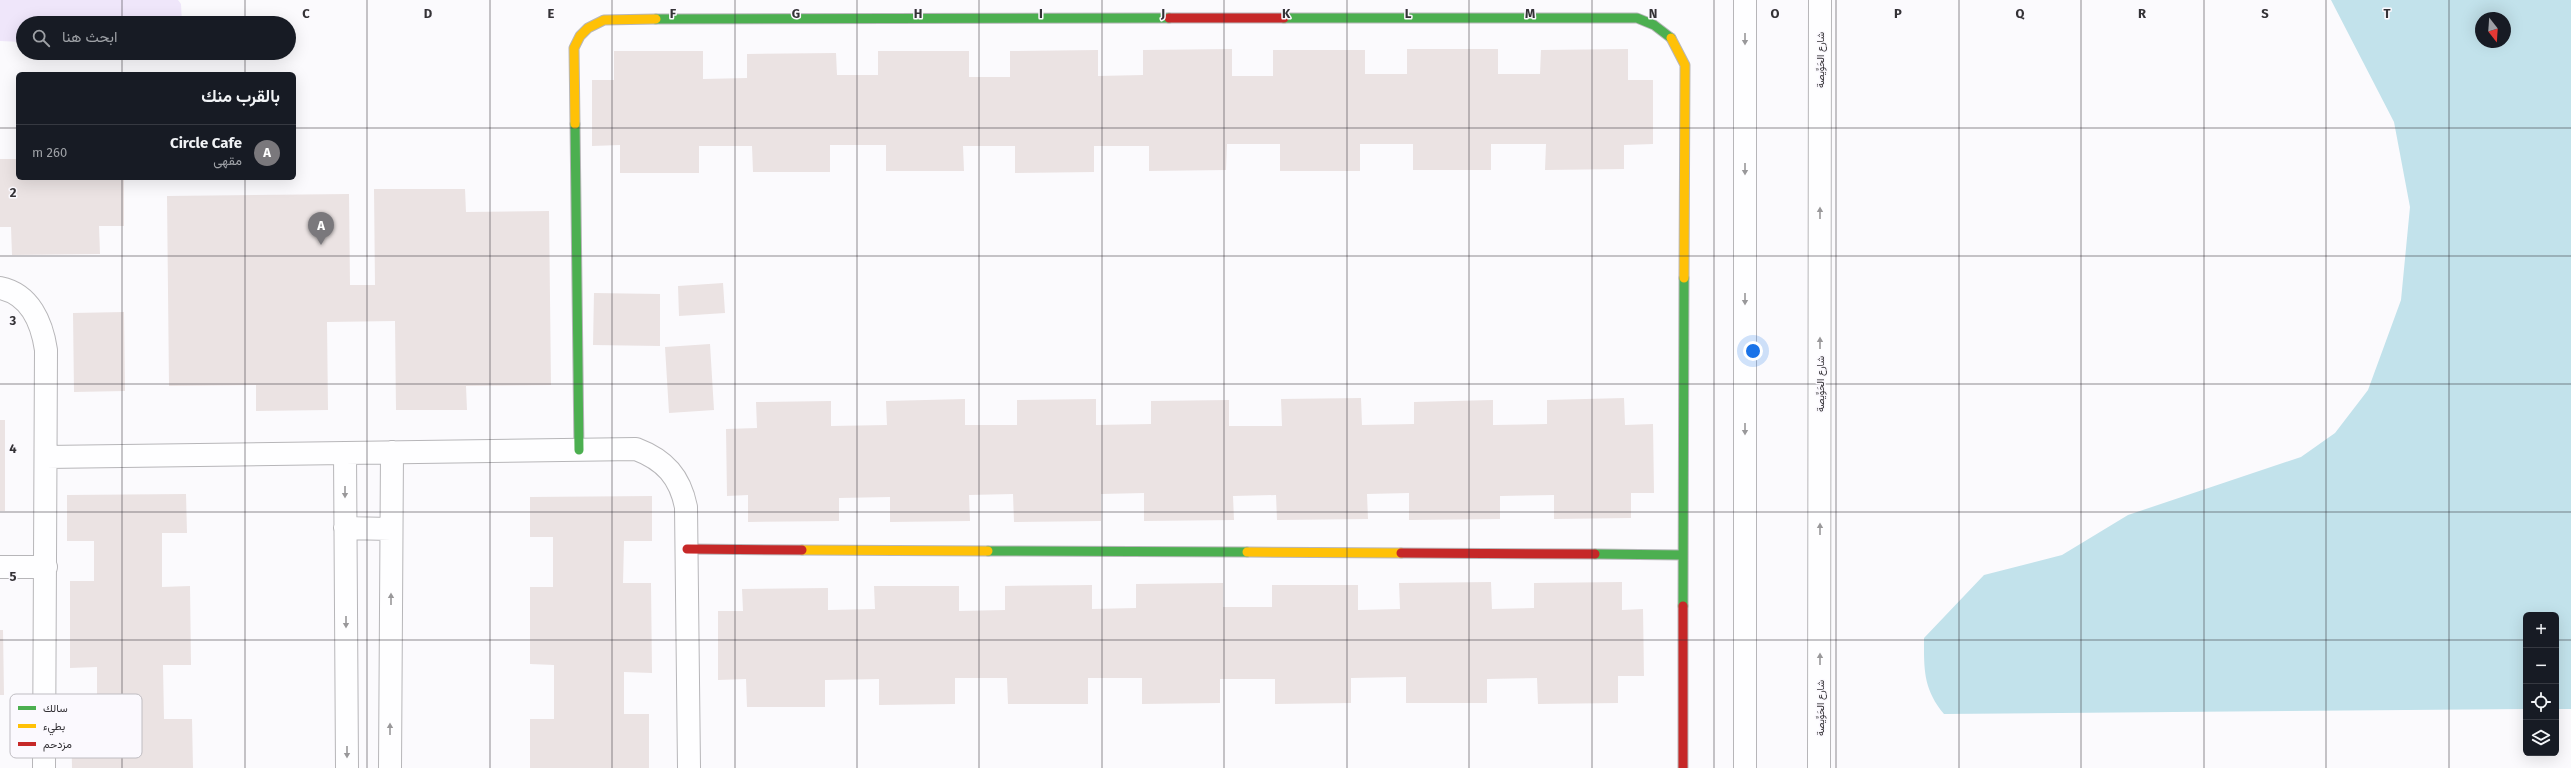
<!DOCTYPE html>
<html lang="ar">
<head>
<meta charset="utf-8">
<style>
  :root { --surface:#171b24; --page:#242831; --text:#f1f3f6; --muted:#9ea1a6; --line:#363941; --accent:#7a787c }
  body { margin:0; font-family:"Fira Sans",Vazirmatn,sans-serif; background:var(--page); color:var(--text); direction:rtl }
  .controls { position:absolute; right:12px; bottom:12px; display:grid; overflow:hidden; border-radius:6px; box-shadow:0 4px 16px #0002 }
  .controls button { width:36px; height:36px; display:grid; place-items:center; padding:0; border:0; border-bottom:1px solid var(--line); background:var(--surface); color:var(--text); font:20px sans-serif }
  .compass { position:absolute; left:2475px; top:12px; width:36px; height:36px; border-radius:50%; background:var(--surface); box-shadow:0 4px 16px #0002; rotate:163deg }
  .you { position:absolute; left:1753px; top:351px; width:14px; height:14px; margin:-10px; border:3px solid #fff; border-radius:50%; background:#1a73e8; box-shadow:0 0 0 6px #1a73e833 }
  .badge { display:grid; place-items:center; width:26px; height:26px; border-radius:50%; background:var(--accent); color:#fff; font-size:13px; font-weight:700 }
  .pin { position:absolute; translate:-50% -33px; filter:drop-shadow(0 1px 2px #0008) }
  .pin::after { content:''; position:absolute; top:21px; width:14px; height:12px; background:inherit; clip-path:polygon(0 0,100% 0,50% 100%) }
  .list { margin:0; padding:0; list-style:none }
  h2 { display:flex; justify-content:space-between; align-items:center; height:52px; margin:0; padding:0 16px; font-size:17px }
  h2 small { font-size:13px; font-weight:400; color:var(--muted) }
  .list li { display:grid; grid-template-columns:26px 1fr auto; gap:12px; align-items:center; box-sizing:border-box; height:56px; padding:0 16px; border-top:1px solid var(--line) }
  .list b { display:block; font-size:15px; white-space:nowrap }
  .list p { margin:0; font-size:13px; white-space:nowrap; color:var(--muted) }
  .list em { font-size:13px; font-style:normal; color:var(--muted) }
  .icon { flex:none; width:22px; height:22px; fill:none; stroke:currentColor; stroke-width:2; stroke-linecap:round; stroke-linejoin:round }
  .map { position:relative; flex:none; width:2571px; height:768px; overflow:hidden; direction:ltr }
  .search { position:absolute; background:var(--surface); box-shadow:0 4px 16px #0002; left:16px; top:16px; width:280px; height:44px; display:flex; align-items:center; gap:10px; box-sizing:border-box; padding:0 14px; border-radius:22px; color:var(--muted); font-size:15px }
  .panel { position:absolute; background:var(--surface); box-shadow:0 4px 16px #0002; left:16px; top:72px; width:280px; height:108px; border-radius:6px; direction:rtl }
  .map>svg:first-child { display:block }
  .green { fill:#efe6fa }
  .water { fill:#c2e2eb; fill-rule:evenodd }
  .building { fill:#ebe3e3 }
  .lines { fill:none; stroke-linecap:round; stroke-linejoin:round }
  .street-casing { stroke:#b7b6b9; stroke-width:24 }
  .fast-casing { stroke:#b7b6b9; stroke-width:11 }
  .slow-casing { stroke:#b7b6b9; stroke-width:11 }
  .jam-casing { stroke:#b7b6b9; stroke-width:11 }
  .street { stroke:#fefeff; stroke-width:22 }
  .fast { stroke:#4caf50; stroke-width:9 }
  .slow { stroke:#ffc107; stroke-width:9 }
  .jam { stroke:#c62828; stroke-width:9 }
  .oneway { fill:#99989a }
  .grid { fill:none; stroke:#343236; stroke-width:1; stroke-opacity:0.55 }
  .labels { text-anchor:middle; stroke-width:3; stroke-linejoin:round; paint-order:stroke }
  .street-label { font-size:10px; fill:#343236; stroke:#fbf9fe }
  .key { fill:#fbf9fe; stroke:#bfbdc2; stroke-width:1 }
  .key-label { font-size:11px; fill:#343236 }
  .grid-label { font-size:13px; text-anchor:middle; font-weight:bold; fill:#343236; stroke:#fbf9fe; stroke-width:3; stroke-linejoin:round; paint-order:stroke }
</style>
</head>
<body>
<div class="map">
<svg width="2571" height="768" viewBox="0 0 2571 768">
  <rect width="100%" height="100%" fill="#fbfafd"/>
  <path class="green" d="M0 0H178L181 4 182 23H23V42L0 41Z"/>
  <path class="water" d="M2331 0H2571V709H2556V615H2526V709L1944 714C1923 689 1924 669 1924 638L1984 575 2062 555 2128 515 2301 457 2335 433 2368 390 2401 300 2410 207 2394 122ZM2481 18H2505V42H2481Z"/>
  <path class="building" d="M1232 49V76H1273V50H1365V74H1407V49H1498V74H1540L1541 50 1628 49V80H1653V144L1624 145V169L1545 170 1546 144H1491V170H1413V144H1360V171H1280V144H1227L1226 170 1149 171V146H1094V172L1015 173V146H963L964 171H886V145H830V172H753L752 146H699V173H620V145L592 146V80H614V51H703V79L747 78V54L836 53 837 75H878V51H969V77H1010V51L1098 50V76L1143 75V50Z
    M0 159H18V178H124V226H99L100 254 12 255 11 227H0Z
    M374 189H465L466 212 549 211 551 385 466 386 467 410H396L395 321 327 322 328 410 256 411V385L169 386 167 196 349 194 350 285H375Z
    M723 283 725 313 679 316 678 286Z
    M594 293 660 294V346L593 345Z
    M124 312 125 391 74 392 73 313Z
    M710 344 714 410 669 413 665 347Z
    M1361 398 1362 425 1414 424V402L1493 400V425L1547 424V400L1624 398 1625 425 1653 424 1654 493H1631V518L1554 519V495L1500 496V519L1409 520V493L1367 494 1368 519 1277 520 1276 495 1233 496 1234 520 1144 521V493L1101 494V521L1014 522 1013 494 969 495 970 521 890 522V497L839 498V521L748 522V495L727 496 726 429 757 428 756 402 831 401V426L887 425 886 401 965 399V425H1017V400L1096 399V425L1151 424V401L1229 400V426H1282L1281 399Z
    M0 420H5V511H0Z
    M186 494 187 533H162V587L190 586 191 665H163L164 719H192L193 768H72L71 716H97V667L70 668V581H94V541H67V495Z
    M652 496V541H624L623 583H651L652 673 624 672V714H649V768H530V719H554V665L530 664V587H553V537H530V497Z
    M1491 582 1492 609 1534 608V583L1622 582V610L1643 609 1644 676H1618V703L1538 704 1537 678 1487 679V703H1406V677L1351 678V703L1275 704V679H1220V703L1142 704V678H1088V704H1008L1007 678H955V704L879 705V679L825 680V707H747L746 679 718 680V611H743L742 589 828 588V610L875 609 874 586H959V611L1005 610V586L1092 585V609L1136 608V584L1223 583V607H1272V585H1358V610L1400 609 1399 583Z
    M0 630H3L4 695H0Z"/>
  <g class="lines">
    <defs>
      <path id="street" d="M0 288C30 294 42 323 46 350L44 768
        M345 453 347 768
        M46 457 636 449C665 460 680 477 686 507L689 768
        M345 528 391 529
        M0 567H46
        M390 768 392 452
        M1745 768V0
        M1819 768 1820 0"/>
      <path id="fast" d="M1284 18H1637L1654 25 1671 38
        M656 19 1169 18
        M575 124 579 450
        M988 551 1247 552
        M1595 554 1683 555
        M1683 606 1684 278"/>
      <path id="slow" d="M1671 38 1685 65 1684 278
        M575 124 574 48 580 36 588 28 604 20 656 19
        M802 550 988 551
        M1247 552 1401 553"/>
      <path id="jam" d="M1169 18H1284
        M687 549 802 550
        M1401 553 1595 554
        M1683 768V606"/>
    </defs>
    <use href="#street" class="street-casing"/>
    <use href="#fast" class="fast-casing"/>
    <use href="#slow" class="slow-casing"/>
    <use href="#jam" class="jam-casing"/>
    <use href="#street" class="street"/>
    <use href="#fast" class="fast"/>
    <use href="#slow" class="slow"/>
    <use href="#jam" class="jam"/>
  </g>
  <defs><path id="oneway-solid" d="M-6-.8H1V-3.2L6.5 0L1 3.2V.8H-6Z"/></defs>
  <g class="oneway">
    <use href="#oneway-solid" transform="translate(1745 39) rotate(90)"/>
    <use href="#oneway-solid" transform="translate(1745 169) rotate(90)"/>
    <use href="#oneway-solid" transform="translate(1820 213) rotate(-90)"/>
    <use href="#oneway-solid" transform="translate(1745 299) rotate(90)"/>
    <use href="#oneway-solid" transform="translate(1820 343) rotate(-90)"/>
    <use href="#oneway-solid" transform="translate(1745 429) rotate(90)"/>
    <use href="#oneway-solid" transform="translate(345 492) rotate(90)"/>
    <use href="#oneway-solid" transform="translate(1820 529) rotate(-90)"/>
    <use href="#oneway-solid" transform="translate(391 599) rotate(-90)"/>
    <use href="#oneway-solid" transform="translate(346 622) rotate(90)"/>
    <use href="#oneway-solid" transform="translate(1820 659) rotate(-90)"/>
    <use href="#oneway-solid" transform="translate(390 729) rotate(-90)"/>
    <use href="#oneway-solid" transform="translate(347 752) rotate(90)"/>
  </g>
  <path class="grid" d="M122 0V23M245 0V23M367 0V768M490 0V768M612 0V768M735 0V768M857 0V768M979 0V768M1102 0V768M1224 0V768M1347 0V768M1469 0V768M1592 0V768M1714 0V768M1836 0V768M1959 0V768M2081 0V768M2204 0V768M2326 0V768M2449 0V768M122 53V74M245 53V74M0 128H18M294 128H2571M122 178V768M245 178V768M0 256H2571M0 384H2571M0 512H2571M0 640H2526M2556 640H2571"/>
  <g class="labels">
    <g class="street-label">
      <text transform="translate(1820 60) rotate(-90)" y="4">شارع الحَوِّيصة</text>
      <text transform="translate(1820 384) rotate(-90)" y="4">شارع الحَوِّيصة</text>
      <text transform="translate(1820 708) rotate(-90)" y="4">شارع الحَوِّيصة</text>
    </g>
  </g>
  <rect x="10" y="694" width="132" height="64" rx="6" class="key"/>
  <rect x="18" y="706" width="18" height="4" fill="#4caf50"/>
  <rect x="18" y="724" width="18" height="4" fill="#ffc107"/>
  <rect x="18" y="742" width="18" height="4" fill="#c62828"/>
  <g class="key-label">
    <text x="43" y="712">سالك</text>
    <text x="43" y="730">بطيء</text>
    <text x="43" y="748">مزدحم</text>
  </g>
  <g class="grid-label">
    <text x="306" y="18">C</text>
    <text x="428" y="18">D</text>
    <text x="551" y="18">E</text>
    <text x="673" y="18">F</text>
    <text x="796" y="18">G</text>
    <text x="918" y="18">H</text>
    <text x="1041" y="18">I</text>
    <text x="1163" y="18">J</text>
    <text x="1286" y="18">K</text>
    <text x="1408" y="18">L</text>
    <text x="1530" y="18">M</text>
    <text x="1653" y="18">N</text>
    <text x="1775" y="18">O</text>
    <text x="1898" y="18">P</text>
    <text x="2020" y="18">Q</text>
    <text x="2142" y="18">R</text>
    <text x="2265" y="18">S</text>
    <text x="2387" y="18">T</text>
    <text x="13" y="197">2</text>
    <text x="13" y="325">3</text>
    <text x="13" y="453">4</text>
    <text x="13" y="581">5</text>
  </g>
</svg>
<div class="controls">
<button>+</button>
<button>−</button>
<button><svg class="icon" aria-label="locate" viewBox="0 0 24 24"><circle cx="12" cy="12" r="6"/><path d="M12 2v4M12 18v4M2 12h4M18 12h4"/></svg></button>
<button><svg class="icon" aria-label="layers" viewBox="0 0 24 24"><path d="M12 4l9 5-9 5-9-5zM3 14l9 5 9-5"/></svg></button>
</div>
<svg class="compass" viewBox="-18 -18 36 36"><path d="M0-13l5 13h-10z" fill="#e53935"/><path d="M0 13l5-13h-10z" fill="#9ea1a6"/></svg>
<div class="you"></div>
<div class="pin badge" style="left:321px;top:245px">A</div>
<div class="search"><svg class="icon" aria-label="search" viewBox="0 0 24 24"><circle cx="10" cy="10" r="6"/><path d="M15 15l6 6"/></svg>ابحث هنا</div>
<section class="panel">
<h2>بالقرب منك<small></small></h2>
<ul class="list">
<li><span class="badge">A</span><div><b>Circle Cafe</b><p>مقهى</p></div><em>260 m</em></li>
</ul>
</section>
</div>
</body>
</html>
